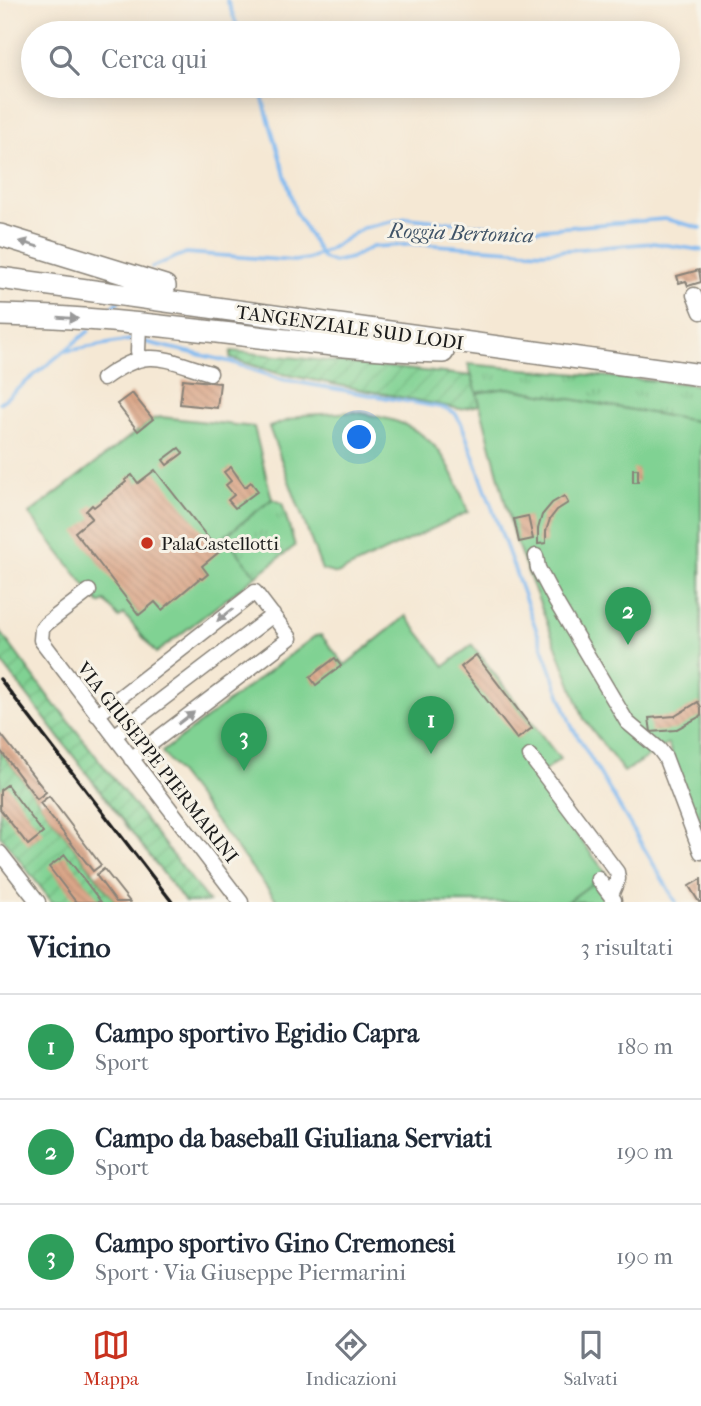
<!DOCTYPE html>
<html lang="it">
<head>
<meta charset="utf-8">
<style>
  :root { --surface:#fff; --page:#f2f2f3; --text:#1f2937; --muted:#747a83; --line:#e0e1e3; --accent:#c8321e }
  body { margin:0; font-family:"IM FELL French Canon",serif; background:var(--page); color:var(--text) }
  .you { position:absolute; left:360px; top:438px; width:24px; height:24px; margin:-18px; border:5px solid #fff; border-radius:50%; background:#1a73e8; box-shadow:0 0 0 10px #1a73e833 }
  .badge { display:grid; place-items:center; width:46px; height:46px; border-radius:50%; background:var(--accent); color:#fff; font-size:23px; font-weight:700 }
  .pin { position:absolute; translate:-50% -58px; filter:drop-shadow(0 2px 4px #0008) }
  .pin::after { content:''; position:absolute; top:37px; width:24px; height:21px; background:inherit; clip-path:polygon(0 0,100% 0,50% 100%) }
  .list { margin:0; padding:0; list-style:none }
  h2 { display:flex; justify-content:space-between; align-items:center; height:91px; margin:0; padding:0 28px; font-size:30px }
  h2 small { font-size:23px; font-weight:400; color:var(--muted) }
  .list li { display:grid; grid-template-columns:46px 1fr auto; gap:21px; align-items:center; box-sizing:border-box; height:105px; padding:0 28px; border-top:2px solid var(--line) }
  .list b { display:block; font-size:26px; white-space:nowrap }
  .list p { margin:0; font-size:23px; white-space:nowrap; color:var(--muted) }
  .list em { font-size:23px; font-style:normal; color:var(--muted) }
  .icon { flex:none; width:38px; height:38px; fill:none; stroke:currentColor; stroke-width:2; stroke-linecap:round; stroke-linejoin:round }
  .map { position:relative; flex:none; width:701px; height:902px; overflow:hidden }
  .search { position:absolute; background:var(--surface); box-shadow:0 4px 18px #0003; left:21px; right:21px; top:21px; height:77px; display:flex; align-items:center; gap:18px; box-sizing:border-box; padding:0 24px; border-radius:38px; color:var(--muted); font-size:26px }
  .sheet { height:406px; background:var(--surface) }
  nav { display:flex; justify-content:space-around; align-items:center; box-sizing:border-box; height:98px; border-top:2px solid var(--line); background:var(--surface); font-size:19px; color:var(--muted) }
  nav a { display:grid; justify-items:center; gap:4px }
  nav .on { color:var(--accent) }
  .map>svg:first-child { display:block }
  .grass { fill:url(#grass-tufts); stroke:#4e7758; stroke-width:2 }
  .park { fill:#80d293; stroke:#4e7758; stroke-width:2 }
  .garden { fill:url(#garden-furrows); stroke:#4e7758; stroke-width:2 }
  .lines { fill:none; stroke-linecap:round; stroke-linejoin:round }
  .stream { stroke:#80baf1; stroke-width:3.5 }
  .building { fill:url(#building-back-hatch) }
  .minor-casing { stroke:#888278; stroke-width:17 }
  .highway-casing { stroke:#888278; stroke-width:24 }
  .minor { stroke:#fff; stroke-width:14 }
  .highway { stroke:#fff; stroke-width:21 }
  .rail { stroke:#1c1c1c; stroke-width:3.5 }
  .oneway { fill:#999 }
  .poi-dot { fill:#c8321e; stroke:#f7f3e8; stroke-width:2.5 }
  .labels { text-anchor:middle; stroke-width:6; stroke-linejoin:round; paint-order:stroke }
  .street-label { font-size:19px; fill:#1c1c1c; stroke:#f7f3e8 }
  .poi-label { font-size:19px; fill:#1c1c1c; stroke:#f7f3e8; text-anchor:start }
  .water-label { font-size:21px; font-style:italic; fill:#3f5367; stroke:#f7f3e8 }
</style>
</head>
<body>
<div class="map">
<svg width="701" height="902" viewBox="0 0 701 902">
  <defs>
    <pattern id="grass-tufts" width="24" height="20" patternUnits="userSpaceOnUse" patternTransform="scale(1.75)"><rect width="24" height="20" fill="#80d293"/><path d="M3 7l-1-3M5 7V3M7 7l1-3M15 17l-1-3M17 17v-4M19 17l1-3" fill="none" stroke="#6eb47e"/></pattern>
    <pattern id="garden-furrows" width="10" height="10" patternUnits="userSpaceOnUse" patternTransform="scale(1.75)"><rect width="10" height="10" fill="#80d293"/><path d="M-1 1l2-2M0 10L10 0M9 11l2-2" fill="none" stroke="#6eb47e"/></pattern>
    <pattern id="building-back-hatch" width="6" height="6" patternUnits="userSpaceOnUse" patternTransform="scale(1.75)"><rect width="6" height="6" fill="#daa688"/><path d="M-1 5l2 2M0 0l6 6M5-1l2 2" fill="none" stroke="#ba8e75"/></pattern>
  </defs>
  <rect width="100%" height="100%" fill="#f7f3e8"/>
  <filter id="ink" filterUnits="userSpaceOnUse"><feTurbulence type="fractalNoise" baseFrequency=".0143" numOctaves="2"/><feDisplacementMap in="SourceGraphic" scale="14" xChannelSelector="R" yChannelSelector="G"/><feConvolveMatrix kernelMatrix="1 2 1 2 8 2 1 2 1" color-interpolation-filters="sRGB"/></filter>
  <filter id="wash" filterUnits="userSpaceOnUse"><feTurbulence type="fractalNoise" baseFrequency=".00686" numOctaves="4" result="noise"/><feDisplacementMap in="SourceGraphic" scale="28" xChannelSelector="R" yChannelSelector="G"/><feGaussianBlur stdDeviation="1.57" result="paint"/><feColorMatrix in="noise" values="0 0 0 0 0 0 0 0 0 0 0 0 0 0 0 0 0 1.4 0 .05"/><feComposite in="paint" operator="in"/></filter>
  <g filter="url(#wash)">
    <rect width="100%" height="100%" fill="#f5e8d4"/>
    <path class="grass" d="M468 364 701 385V422L507 388 477 393Z
      M272 499 282 503 295 546 256 576 224 536Z
      M593 882 608 902H567Z"/>
    <path class="park" d="M507 388 701 422V830L668 744 624 772 584 719 514 536 477 393Z
      M355 412C369 415 384 417 398 422 442 439 453 471 468 512L337 574 322 570 269 427 304 415Z
      M161 417 254 427 272 499 225 536 256 576 156 653 124 614 119 618 105 601 100 604 29 514 153 419Z
      M406 616 445 666 472 645 560 759 534 779 606 873 567 902H278L162 752 315 636 321 635 345 665Z"/>
    <path class="garden" d="M231 351 472 376 480 405 460 409 277 373 230 358Z
      M0 631 56 707H58L209 902H185L0 660Z
      M0 750 116 902H52L0 835Z"/>
    <g class="lines">
      <path class="stream" d="M227 0 240 33
        M259 86 296 213 323 258 333 262 351 258 372 247 419 244 543 252 653 243 701 250
        M152 267 186 253 294 261 308 259 328 250 363 228 407 218 531 230 665 219 701 228
        M110 310 118 302
        M145 342 231 362 279 379 444 408 455 413 462 425 571 725 676 902
        M66 351 130 340
        M0 403 89 331"/>
    </g>
    <g id="blocks">
      <path class="building" d="M699 270 701 282 688 286 686 281 679 283 677 276Z
        M183 379 220 383 217 408 180 404Z
        M132 393 153 419 138 431 117 404Z
        M179 448 183 453 167 465 163 460Z
        M231 467 245 487 251 482 258 491 235 508 228 500 234 495 226 485 231 481 224 472Z
        M633 469H638V482H633Z
        M155 470 219 552 202 566 208 574 202 579 200 578 162 610 155 602 139 615 75 532 92 518 86 511 92 505 94 507 126 482 125 480 132 475 138 483Z
        M564 496 568 503 557 510 550 519 546 531V543L538 544V529L542 515 552 503Z
        M528 516 533 539 519 542 514 519Z
        M476 655 532 728 517 739 461 667Z
        M335 658 341 666 316 685 310 677Z
        M698 702 701 707V716L675 730 651 732 649 718 675 716Z
        M0 733 46 792 37 799 0 750Z
        M7 785 43 833 28 845 0 809V790Z
        M49 796 101 865 93 871 40 803Z
        M65 855 101 902H76L49 867Z
        M104 869 130 902H116L96 875Z
        M701 879V902H699L689 886Z"/>
    </g>
  </g>
  <g filter="url(#ink)">
    <use href="#blocks" fill-opacity="0" stroke="#888278" stroke-width="2"/>
    <g class="lines">
      <defs>
        <path id="minor" d="M694 295 701 312
          M139 325 138 351 140 358
          M103 379C148 346 161 358 210 373
          M536 556 538 568 556 602 627 722 659 749 665 757 701 852
          M89 591 46 624 42 629 41 640 241 902
          M97 715 255 592 290 638 131 759
          M114 736 273 615
          M530 756 617 872 618 879 611 895
          M0 853 38 902
          M598 879 614 900"/>
        <path id="highway" d="M0 235 165 286
          M0 278 701 375
          M0 315C148 317 295 348 443 352"/>
      </defs>
      <use href="#minor" class="minor-casing"/>
      <use href="#highway" class="highway-casing"/>
      <use href="#minor" class="minor"/>
      <use href="#highway" class="highway"/>
      <path class="rail" d="M0 679 172 902"/>
    </g>
    <defs><path id="oneway-solid" d="M-6-.8H1V-3.2L6.5 0L1 3.2V.8H-6Z" transform="scale(1.75)"/></defs>
    <g class="oneway">
      <use href="#oneway-solid" transform="translate(29 244) rotate(-163)"/>
      <use href="#oneway-solid" transform="translate(68 318) rotate(4)"/>
      <use href="#oneway-solid" transform="translate(225 615) rotate(142)"/>
      <use href="#oneway-solid" transform="translate(186 718) rotate(-37)"/>
    </g>
  </g>
  <circle class="poi-dot" cx="147" cy="543" r="7"/>
  <g class="labels">
    <g class="street-label">
      <text transform="translate(350 327) rotate(8)" y="7">TANGENZIALE SUD LODI</text>
      <text transform="translate(158 762) rotate(52)" y="7">VIA GIUSEPPE PIERMARINI</text>
    </g>
    <g class="poi-label">
      <text x="161" y="550">PalaCastellotti</text>
    </g>
    <g class="water-label">
      <text transform="translate(461 233) rotate(2)" y="7">Roggia Bertonica</text>
    </g>
  </g>
</svg>
<div class="you"></div>
<div class="pin badge" style="left:431px;top:754px;background:#2e9e5b">1</div>
<div class="pin badge" style="left:628px;top:645px;background:#2e9e5b">2</div>
<div class="pin badge" style="left:244px;top:771px;background:#2e9e5b">3</div>
<div class="search"><svg class="icon" aria-label="search" viewBox="0 0 24 24"><circle cx="10" cy="10" r="6"/><path d="M15 15l6 6"/></svg>Cerca qui</div>
</div>
<section class="sheet">
<h2>Vicino<small>3 risultati</small></h2>
<ul class="list">
<li><span class="badge" style="background:#2e9e5b">1</span><div><b>Campo sportivo Egidio Capra</b><p>Sport</p></div><em>180 m</em></li>
<li><span class="badge" style="background:#2e9e5b">2</span><div><b>Campo da baseball Giuliana Serviati</b><p>Sport</p></div><em>190 m</em></li>
<li><span class="badge" style="background:#2e9e5b">3</span><div><b>Campo sportivo Gino Cremonesi</b><p>Sport · Via Giuseppe Piermarini</p></div><em>190 m</em></li>
</ul>
</section>
<nav>
<a class="on"><svg class="icon" aria-label="map" viewBox="0 0 24 24"><path d="M3 6l6-2 6 2 6-2v14l-6 2-6-2-6 2zM9 4v14M15 6v14"/></svg>Mappa</a>
<a><svg class="icon" aria-label="directions" viewBox="0 0 24 24"><path d="M12 3l9 9-9 9-9-9zM9 14v-3h6M13 9l2 2-2 2"/></svg>Indicazioni</a>
<a><svg class="icon" aria-label="saved" viewBox="0 0 24 24"><path d="M7 4h10v16l-5-4-5 4z"/></svg>Salvati</a>
</nav>
</body>
</html>
